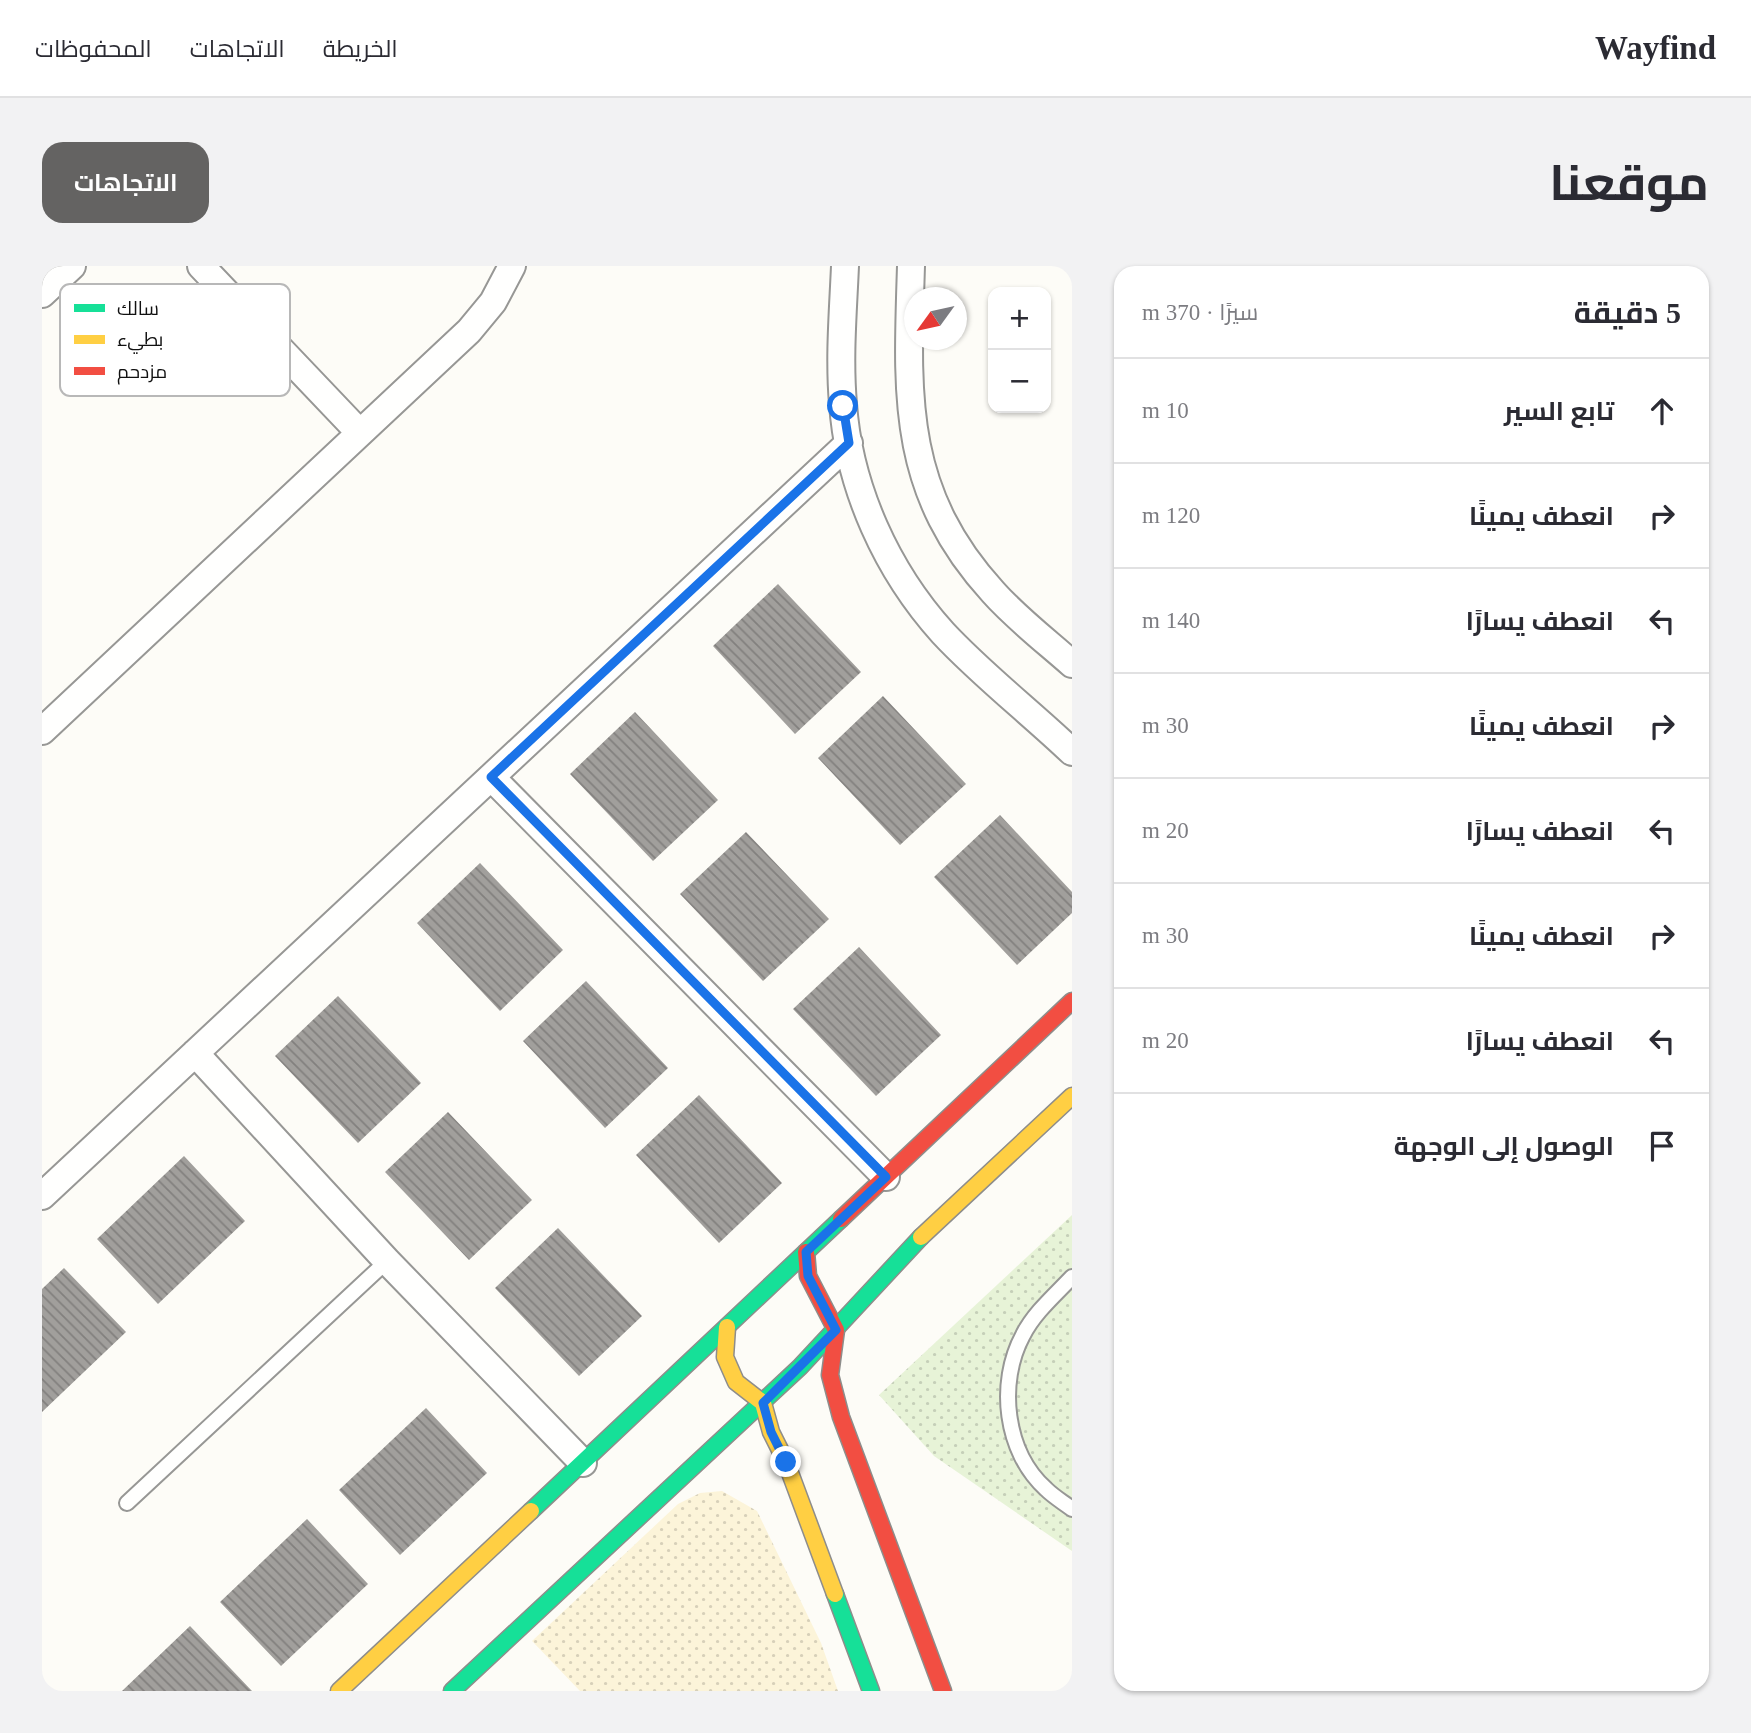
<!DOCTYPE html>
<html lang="ar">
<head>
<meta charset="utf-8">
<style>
  :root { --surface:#fff; --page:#f2f2f3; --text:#2b2b33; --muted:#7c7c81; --line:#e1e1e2; --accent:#646362 }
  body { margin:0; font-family:"Times New Roman",Cairo,serif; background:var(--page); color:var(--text); direction:rtl }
  .controls { position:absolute; right:21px; top:21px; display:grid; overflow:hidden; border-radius:14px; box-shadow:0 2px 5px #0004 }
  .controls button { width:63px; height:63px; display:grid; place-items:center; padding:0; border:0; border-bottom:2px solid var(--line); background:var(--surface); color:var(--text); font:35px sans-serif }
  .compass { position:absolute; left:862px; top:21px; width:63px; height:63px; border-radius:50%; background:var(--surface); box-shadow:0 2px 5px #0004; rotate:237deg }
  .stop { position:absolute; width:21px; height:21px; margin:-16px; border:5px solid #1a73e8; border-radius:50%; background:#fff }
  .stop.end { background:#1a73e8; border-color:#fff; box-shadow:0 2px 7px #0008 }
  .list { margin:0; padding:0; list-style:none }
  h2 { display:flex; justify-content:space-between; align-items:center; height:91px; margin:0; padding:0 28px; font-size:30px }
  h2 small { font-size:23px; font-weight:400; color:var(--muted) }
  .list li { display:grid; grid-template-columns:46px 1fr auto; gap:21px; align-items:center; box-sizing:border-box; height:105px; padding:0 28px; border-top:2px solid var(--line) }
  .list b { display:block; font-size:26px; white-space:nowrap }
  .list em { font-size:23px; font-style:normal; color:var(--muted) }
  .icon { flex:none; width:38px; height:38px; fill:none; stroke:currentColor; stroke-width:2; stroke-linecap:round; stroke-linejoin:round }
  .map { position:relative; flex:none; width:1030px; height:1425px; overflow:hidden; direction:ltr; border-radius:21px }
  header { display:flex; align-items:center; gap:42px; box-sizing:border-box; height:98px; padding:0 35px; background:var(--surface); border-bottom:2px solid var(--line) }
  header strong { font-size:33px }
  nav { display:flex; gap:38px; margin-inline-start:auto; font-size:24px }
  .intro { display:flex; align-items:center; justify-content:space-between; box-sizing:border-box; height:168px; padding:0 42px }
  h1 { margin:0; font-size:49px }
  .button { padding:18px 32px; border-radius:21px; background:var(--accent); color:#fff; font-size:24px; font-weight:700 }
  main { display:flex; gap:42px; padding:0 42px }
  aside { flex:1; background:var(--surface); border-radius:21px; box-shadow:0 2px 5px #0004 }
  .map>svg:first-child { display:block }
  .sand { fill:url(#sand-dots) }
  .park { fill:url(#park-dots) }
  .building { fill:url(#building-back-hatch) }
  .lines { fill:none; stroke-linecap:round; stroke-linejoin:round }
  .lane-casing { stroke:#979795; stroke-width:18 }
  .street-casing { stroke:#979795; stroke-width:30 }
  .fast-casing { stroke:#8e8d8b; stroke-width:19 }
  .slow-casing { stroke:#8e8d8b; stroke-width:19 }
  .jam-casing { stroke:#8e8d8b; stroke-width:19 }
  .lane { stroke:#fffffe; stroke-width:14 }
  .street { stroke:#fffffe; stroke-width:26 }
  .fast { stroke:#16e098; stroke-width:16 }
  .slow { stroke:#ffcf43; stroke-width:16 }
  .jam { stroke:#f24e42; stroke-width:16 }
  .route { stroke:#1a73e8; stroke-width:9 }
  .key { fill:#fff; stroke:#b8b8b8; stroke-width:2 }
  .key-label { font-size:19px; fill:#111 }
</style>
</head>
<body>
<header>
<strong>Wayfind</strong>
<nav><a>الخريطة</a><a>الاتجاهات</a><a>المحفوظات</a></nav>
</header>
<div class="intro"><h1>موقعنا</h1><a class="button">الاتجاهات</a></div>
<main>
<aside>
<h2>5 دقيقة<small>سيرًا · 370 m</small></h2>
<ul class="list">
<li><svg class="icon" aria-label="ahead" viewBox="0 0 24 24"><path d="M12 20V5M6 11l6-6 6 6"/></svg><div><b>تابع السير</b></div><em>10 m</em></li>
<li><svg class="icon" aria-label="right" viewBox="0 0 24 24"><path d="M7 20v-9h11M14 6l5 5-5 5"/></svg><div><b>انعطف يمينًا</b></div><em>120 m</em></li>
<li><svg class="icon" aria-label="left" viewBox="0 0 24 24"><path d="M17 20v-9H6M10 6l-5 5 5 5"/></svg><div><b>انعطف يسارًا</b></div><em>140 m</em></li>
<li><svg class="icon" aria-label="right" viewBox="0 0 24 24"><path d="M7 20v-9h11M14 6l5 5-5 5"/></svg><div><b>انعطف يمينًا</b></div><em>30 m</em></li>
<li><svg class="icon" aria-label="left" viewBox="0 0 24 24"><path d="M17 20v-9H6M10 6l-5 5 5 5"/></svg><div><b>انعطف يسارًا</b></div><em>20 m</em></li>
<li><svg class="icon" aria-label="right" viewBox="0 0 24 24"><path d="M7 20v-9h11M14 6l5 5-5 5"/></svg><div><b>انعطف يمينًا</b></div><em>30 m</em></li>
<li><svg class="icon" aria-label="left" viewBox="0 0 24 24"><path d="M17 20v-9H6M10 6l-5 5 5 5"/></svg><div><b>انعطف يسارًا</b></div><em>20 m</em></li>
<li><svg class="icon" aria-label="arrive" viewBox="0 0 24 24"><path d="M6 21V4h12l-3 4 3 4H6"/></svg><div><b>الوصول إلى الوجهة</b></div></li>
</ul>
</aside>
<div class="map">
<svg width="1030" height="1425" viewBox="0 0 1030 1425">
  <defs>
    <pattern id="sand-dots" width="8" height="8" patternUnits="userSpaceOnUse" patternTransform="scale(1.75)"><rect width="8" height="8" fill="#fcf4d9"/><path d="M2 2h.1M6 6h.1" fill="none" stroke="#d7d0b9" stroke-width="1.8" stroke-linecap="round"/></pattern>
    <pattern id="park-dots" width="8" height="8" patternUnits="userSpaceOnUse" patternTransform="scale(1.75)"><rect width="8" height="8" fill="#e7f3d7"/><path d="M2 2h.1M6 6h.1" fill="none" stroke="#c5cfb8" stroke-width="1.8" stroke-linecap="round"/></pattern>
    <pattern id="building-back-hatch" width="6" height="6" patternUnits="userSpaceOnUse" patternTransform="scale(1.75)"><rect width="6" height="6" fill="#a19f9c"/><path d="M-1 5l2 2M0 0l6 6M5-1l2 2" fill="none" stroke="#82807e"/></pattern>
  </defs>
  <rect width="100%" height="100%" fill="#fdfcf7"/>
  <path class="sand" d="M680 1225 715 1245 779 1377 796 1425H538L490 1375 636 1238 658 1227Z"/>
  <path class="park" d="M1030 949V1285L892 1190 837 1129Z"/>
  <path class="building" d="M736 318 819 406 753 468 671 380Z
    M841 430 924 518 858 579 776 492Z
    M593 446 676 534 611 595 528 508Z
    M958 549 1030 626V647L975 699 892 611Z
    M704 566 787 653 721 715 638 628Z
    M438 597 521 684 458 745 375 657Z
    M817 681 899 769 834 830 751 743Z
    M544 715 626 802 563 862 481 775Z
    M296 730 379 817 316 877 233 790Z
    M657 829 740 917 677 977 594 889Z
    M406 846 490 934 427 994 343 906Z
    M142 890 203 955 116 1038 55 973Z
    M516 962 600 1050 537 1110 453 1022Z
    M22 1002 84 1066 0 1146V1023Z
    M384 1142 445 1207 358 1289 297 1224Z
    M265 1253 326 1318 239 1400 178 1336Z
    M148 1360 210 1425H80Z"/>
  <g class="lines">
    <defs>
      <path id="lane" d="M1030 1011C1013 1029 992 1047 981 1069 955 1117 963 1186 1004 1223 1012 1231 1021 1236 1030 1243
        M85 1237 345 995"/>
      <path id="street" d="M159 0 318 167
        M803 0C801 46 797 92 801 138 807 222 845 305 901 367 940 409 988 446 1030 486
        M869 0C865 128 858 224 951 326 974 352 1004 375 1030 398
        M0 28 30 0
        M0 465 427 65 451 36 470 0
        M449 511 844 911
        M153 787 345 995 541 1197
        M0 930 807 177"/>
      <path id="fast" d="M489 1245 799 953
        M793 1328 829 1425
        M410 1425 758 1101 879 971"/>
      <path id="slow" d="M879 971 1030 830
        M685 1061 683 1091 694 1116 721 1137 729 1166 744 1196 793 1328
        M297 1425 489 1245"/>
      <path id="jam" d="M799 953 1030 735
        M764 986 766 1010 794 1064 788 1109 799 1151 901 1425"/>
    </defs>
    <use href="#lane" class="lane-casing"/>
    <use href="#street" class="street-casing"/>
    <use href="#fast" class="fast-casing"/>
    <use href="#slow" class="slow-casing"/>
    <use href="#jam" class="jam-casing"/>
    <use href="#lane" class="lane"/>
    <use href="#street" class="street"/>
    <use href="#fast" class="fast"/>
    <use href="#slow" class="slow"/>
    <use href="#jam" class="jam"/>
  </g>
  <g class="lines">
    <path class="route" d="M744 1196 729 1166 721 1137 794 1064 766 1010 764 986 844 911 449 511 807 177 801 140"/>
  </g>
  <rect x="18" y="18" width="230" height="112" rx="10" class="key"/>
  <rect x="32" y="38" width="31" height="8" fill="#16e098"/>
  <rect x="32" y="69" width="31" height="9" fill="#ffcf43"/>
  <rect x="32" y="101" width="31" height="8" fill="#f24e42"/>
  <g class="key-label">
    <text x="75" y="49">سالك</text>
    <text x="75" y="80">بطيء</text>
    <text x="75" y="112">مزدحم</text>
  </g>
</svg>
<div class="controls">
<button>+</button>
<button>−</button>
</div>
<svg class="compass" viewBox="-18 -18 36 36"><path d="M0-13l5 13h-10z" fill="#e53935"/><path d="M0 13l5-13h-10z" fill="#7c7c81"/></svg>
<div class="stop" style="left:801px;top:140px"></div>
<div class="stop end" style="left:744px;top:1196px"></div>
</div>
</main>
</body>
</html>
